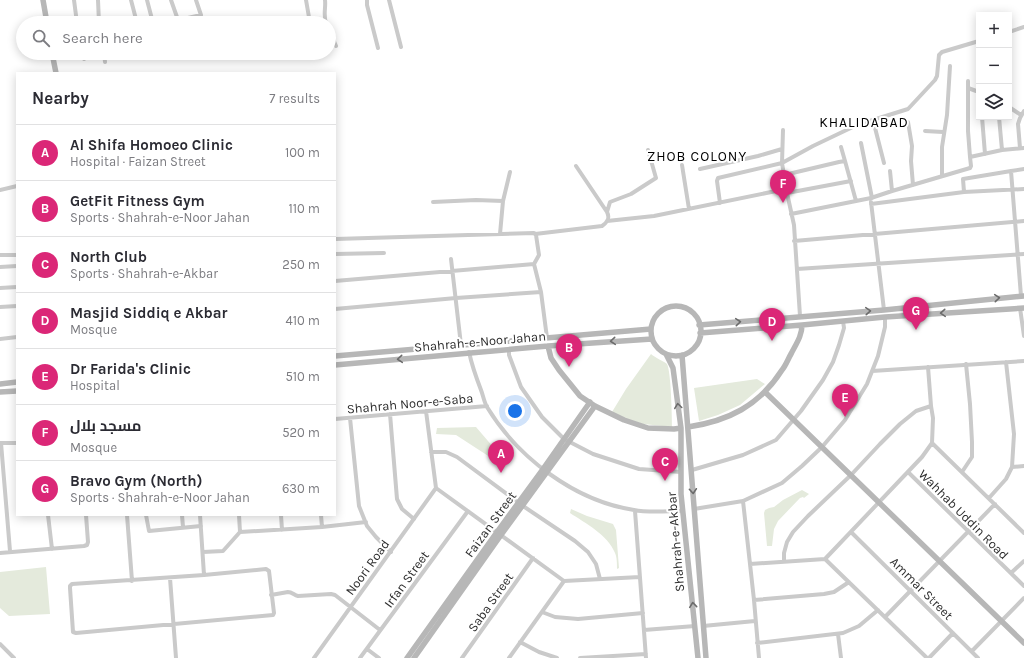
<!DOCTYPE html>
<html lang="en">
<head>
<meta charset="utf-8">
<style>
  :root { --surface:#fff; --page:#f2f2f3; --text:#2b2b33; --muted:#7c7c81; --line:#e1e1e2; --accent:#db2777 }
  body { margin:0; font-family:Karla,Cairo,sans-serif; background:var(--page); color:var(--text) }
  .controls { position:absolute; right:12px; top:12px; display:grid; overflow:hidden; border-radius:0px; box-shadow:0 2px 10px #0003 }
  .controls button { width:36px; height:36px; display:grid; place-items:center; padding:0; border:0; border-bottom:1px solid var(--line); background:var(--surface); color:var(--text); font:20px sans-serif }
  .you { position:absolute; left:515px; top:411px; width:14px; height:14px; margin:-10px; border:3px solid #fff; border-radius:50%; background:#1a73e8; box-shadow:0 0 0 6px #1a73e833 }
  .badge { display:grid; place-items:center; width:26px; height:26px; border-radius:50%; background:var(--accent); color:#fff; font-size:13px; font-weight:700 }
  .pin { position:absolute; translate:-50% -33px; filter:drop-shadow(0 1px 2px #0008) }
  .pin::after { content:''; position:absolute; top:21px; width:14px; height:12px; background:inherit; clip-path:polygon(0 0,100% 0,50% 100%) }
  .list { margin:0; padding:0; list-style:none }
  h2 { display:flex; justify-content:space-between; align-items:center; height:52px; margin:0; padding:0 16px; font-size:17px }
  h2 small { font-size:13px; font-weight:400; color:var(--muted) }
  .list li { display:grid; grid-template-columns:26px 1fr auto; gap:12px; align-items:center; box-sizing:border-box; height:56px; padding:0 16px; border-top:1px solid var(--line) }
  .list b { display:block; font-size:15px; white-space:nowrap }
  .list p { margin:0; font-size:13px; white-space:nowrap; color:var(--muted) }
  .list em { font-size:13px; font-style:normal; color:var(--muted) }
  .icon { flex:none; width:22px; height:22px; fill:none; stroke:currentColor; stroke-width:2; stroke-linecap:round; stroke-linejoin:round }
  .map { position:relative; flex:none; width:1024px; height:658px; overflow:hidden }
  .search { position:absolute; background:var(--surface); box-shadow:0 2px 10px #0003; left:16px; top:16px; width:320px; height:44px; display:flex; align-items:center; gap:10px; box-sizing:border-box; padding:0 14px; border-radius:22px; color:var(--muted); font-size:15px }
  .panel { position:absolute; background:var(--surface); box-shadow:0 2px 10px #0003; left:16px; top:72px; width:320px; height:444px; border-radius:0px }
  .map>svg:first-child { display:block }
  .green { fill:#e4eadc }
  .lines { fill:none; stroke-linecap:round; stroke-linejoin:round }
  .street { stroke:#cacaca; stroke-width:4 }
  .secondary { stroke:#b7b7b7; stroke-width:5.5 }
  .oneway { stroke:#6b6b6b }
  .labels { text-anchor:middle; stroke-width:4; stroke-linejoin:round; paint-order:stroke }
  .street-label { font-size:13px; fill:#2d2d2d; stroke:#fff }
  .neighbourhood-label { font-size:14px; letter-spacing:1px; fill:#000; stroke:#fff }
</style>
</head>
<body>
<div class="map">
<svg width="1024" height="658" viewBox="0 0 1024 658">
  <rect width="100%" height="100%" fill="#fff"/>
  <path class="green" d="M651 354C654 357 665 362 667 364 671 371 672 416 672 427L643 424 627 419 612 412 626 389Z
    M757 379 765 384 740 405 718 415 699 421 694 388Z
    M476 427 500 455 496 461 456 435 436 434 437 428Z
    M802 490 809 494 804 498 803 497 800 498 778 521 774 529 772 546H767L764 513 765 510 769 508 774 507 783 500Z
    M571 509 587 516 613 524 616 530 619 568 617 569C617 564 617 557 615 553 608 535 585 523 570 513Z
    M46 567 50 614 9 616 0 608V572Z"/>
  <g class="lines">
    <path class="street" d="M74 0 77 23
      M98 0 99 23
      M131 0 137 23
      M147 0 153 23
      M171 0 178 20
      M306 0 310 23
      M325 0C326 8 323 14 326 23
      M367 0V5L378 48
      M389 0 401 47
      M166 23 201 15 196 0
      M329 30 336 46
      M1009 32 1024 27
      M83 53 84 59
      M104 53 105 62
      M968 81V131L970 157
      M968 88 979 92
      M1009 107 1021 115
      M982 117 985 154
      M999 117 1002 150
      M873 120 884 163
      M908 122 912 146 911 161 913 185
      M783 130 782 163 787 193 794 225 800 316
      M925 131 943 132
      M861 143 872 198
      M841 147 845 161
      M1020 148 1018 124 1020 118 1024 111
      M682 165 689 209
      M700 169 758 156 782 149
      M890 171 892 191
      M784 175 839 162 845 161 856 201
      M942 176V147L947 115 950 66
      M0 190 17 186
      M964 192 963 179 1011 171
      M787 193 851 181
      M433 202 476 200 503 201
      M871 202 884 310
      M720 203 717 181 718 178 782 163 813 146 857 125 908 109 935 80 937 76 939 55 942 52 979 41
      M871 204 964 192 1024 189
      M607 212 610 202 631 194 656 178 648 150
      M791 214 871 198 892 191 970 168 971 166 970 157 1002 150 1024 148
      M607 221 654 216 786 189
      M500 234 503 201 510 172
      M535 234 602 226C608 222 610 218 607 212L576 166
      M335 239 534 233 536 235 539 255 534 264 541 292 547 338
      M794 241 1024 221
      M335 254 384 253
      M0 255H17
      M451 259 461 345
      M0 267 17 266
      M797 269 1024 254
      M335 281 534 264
      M0 288 17 287
      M1021 296 1011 171 1024 169
      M0 307 17 306
      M1020 308 1024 336
      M335 309 456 298 541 292
      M0 339 17 337
      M509 349V355L521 387 542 417 564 439 593 454 639 469 681 472
      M469 352C472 366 476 377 481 390 483 395 484 402 487 407 518 458 575 501 634 510 648 513 668 511 683 511
      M872 371 1024 361
      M426 411 436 488 564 581 640 577
      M390 414 397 499 402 509 414 519
      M350 418 359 506 367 526 376 537 391 552
      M335 419 487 406
      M0 443H17
      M1 443 10 551
      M932 443 1024 533
      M431 452H446L457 457 523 506 575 541 588 552 596 564 600 579
      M1012 467 1024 466
      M692 470 743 455 776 440 801 411 823 380 833 362 839 345 844 328 843 321
      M908 472 1024 586
      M962 472 972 457V442L970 404 966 364
      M989 498 1006 479 1012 467 1014 434 1006 362
      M743 501 754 600 759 658
      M694 509 743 501 782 483 802 466 822 447 845 420 867 384 878 356 885 327V317
      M635 511 646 658
      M48 515 52 549
      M127 515 132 581
      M146 515 149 531 201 526
      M182 515 183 527
      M200 515 204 575
      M239 515 240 532
      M281 515 282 530
      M321 515 322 527
      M851 532 978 658
      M203 552 223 551 240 532 322 527 366 522
      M0 553 84 546 87 545 88 542 86 515
      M825 559 927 658
      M784 561V553L787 542 793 532 808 516 851 475 880 444 900 424 916 411 931 406
      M750 564 825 559 922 457 932 443 933 418 931 406 928 367
      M266 569 269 571 274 613 273 615 76 633 73 632 70 588V586L72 584 204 575Z
      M1011 573 1024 561
      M170 578 176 658
      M271 595 288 592C292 592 294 595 298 596L331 594 335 595 380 630
      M754 600 824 594 834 592 849 582
      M542 612 555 617 578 619 643 613
      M885 617 995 504
      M703 626 755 621
      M644 630 695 626
      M838 634 841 658
      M520 642 539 652 557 658
      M757 643 843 633 859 626 878 610
      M0 644 14 658
      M367 649 379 658
      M972 651 1024 598
      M314 658 436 488
      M360 658 468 511
      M462 658 533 558
      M509 658 564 581
      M580 658 646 654
      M929 658 953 633"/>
    <path class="secondary" d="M43 0 47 23
      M52 53 56 73
      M651 331a25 25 0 1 1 50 0a25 25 0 1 1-50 0Z
      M699 325 884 310 1024 296
      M700 333 802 325 885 317 1024 308
      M548 346 551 358 559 370 580 396 595 406 624 420 648 428 674 429 681 428
      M666 354 673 368 681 428V494L698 658
      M682 355 706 658
      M335 356 651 329
      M335 365 548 346 652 339
      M0 384 17 382
      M0 392 17 391
      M765 392 1024 643
      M688 427C728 421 759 406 782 370 786 365 788 359 791 354 796 344 802 336 802 325
      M407 658 497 532 543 469 590 402
      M414 658 501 535 595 406"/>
  </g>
  <defs><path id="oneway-chevron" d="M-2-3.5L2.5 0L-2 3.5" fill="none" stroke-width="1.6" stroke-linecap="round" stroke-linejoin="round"/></defs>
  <g class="oneway">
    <use href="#oneway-chevron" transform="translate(997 298) rotate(-5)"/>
    <use href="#oneway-chevron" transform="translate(868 311) rotate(-4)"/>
    <use href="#oneway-chevron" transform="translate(943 313) rotate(176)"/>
    <use href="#oneway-chevron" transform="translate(738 322) rotate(-5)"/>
    <use href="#oneway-chevron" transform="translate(613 341) rotate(175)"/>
    <use href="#oneway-chevron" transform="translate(400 359) rotate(175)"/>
    <use href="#oneway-chevron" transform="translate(678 406) rotate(-98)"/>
    <use href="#oneway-chevron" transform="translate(693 491) rotate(86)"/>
    <use href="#oneway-chevron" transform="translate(693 605) rotate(-96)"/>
  </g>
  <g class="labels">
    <g class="street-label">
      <text transform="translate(480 341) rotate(-5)" y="5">Shahrah-e-Noor Jahan</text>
      <text transform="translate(410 403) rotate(-5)" y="5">Shahrah Noor-e-Saba</text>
      <text transform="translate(964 514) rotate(45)" y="5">Wahhab Uddin Road</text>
      <text transform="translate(490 524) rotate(-54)" y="5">Faizan Street</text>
      <text transform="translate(675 542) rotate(-95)" y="5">Shahrah-e-Akbar</text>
      <text transform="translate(367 567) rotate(-54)" y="5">Noori Road</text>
      <text transform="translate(406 579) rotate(-54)" y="5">Irfan Street</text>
      <text transform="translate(922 588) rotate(45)" y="5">Ammar Street</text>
      <text transform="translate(490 602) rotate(-55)" y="5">Saba Street</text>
    </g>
    <g class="neighbourhood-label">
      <text x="864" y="127">KHALIDABAD</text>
      <text x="697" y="161">ZHOB COLONY</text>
    </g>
  </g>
</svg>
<div class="controls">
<button>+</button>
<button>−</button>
<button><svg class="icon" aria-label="layers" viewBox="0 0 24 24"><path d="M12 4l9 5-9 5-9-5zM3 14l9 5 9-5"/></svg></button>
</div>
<div class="you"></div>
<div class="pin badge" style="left:501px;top:473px">A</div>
<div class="pin badge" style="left:569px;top:367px">B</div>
<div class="pin badge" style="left:665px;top:481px">C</div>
<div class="pin badge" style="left:772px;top:341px">D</div>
<div class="pin badge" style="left:845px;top:417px">E</div>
<div class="pin badge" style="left:783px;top:203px">F</div>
<div class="pin badge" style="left:916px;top:330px">G</div>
<div class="search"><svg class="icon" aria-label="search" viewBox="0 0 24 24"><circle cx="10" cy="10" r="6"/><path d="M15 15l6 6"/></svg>Search here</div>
<section class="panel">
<h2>Nearby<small>7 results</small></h2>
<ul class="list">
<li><span class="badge">A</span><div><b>Al Shifa Homoeo Clinic</b><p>Hospital · Faizan Street</p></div><em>100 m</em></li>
<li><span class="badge">B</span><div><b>GetFit Fitness Gym</b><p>Sports · Shahrah-e-Noor Jahan</p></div><em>110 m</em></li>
<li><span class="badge">C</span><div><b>North Club</b><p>Sports · Shahrah-e-Akbar</p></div><em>250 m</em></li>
<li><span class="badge">D</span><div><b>Masjid Siddiq e Akbar</b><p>Mosque</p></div><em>410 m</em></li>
<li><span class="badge">E</span><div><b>Dr Farida's Clinic</b><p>Hospital</p></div><em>510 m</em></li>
<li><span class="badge">F</span><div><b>مسجد بلال</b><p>Mosque</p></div><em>520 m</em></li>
<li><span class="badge">G</span><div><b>Bravo Gym (North)</b><p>Sports · Shahrah-e-Noor Jahan</p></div><em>630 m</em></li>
</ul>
</section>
</div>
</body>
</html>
